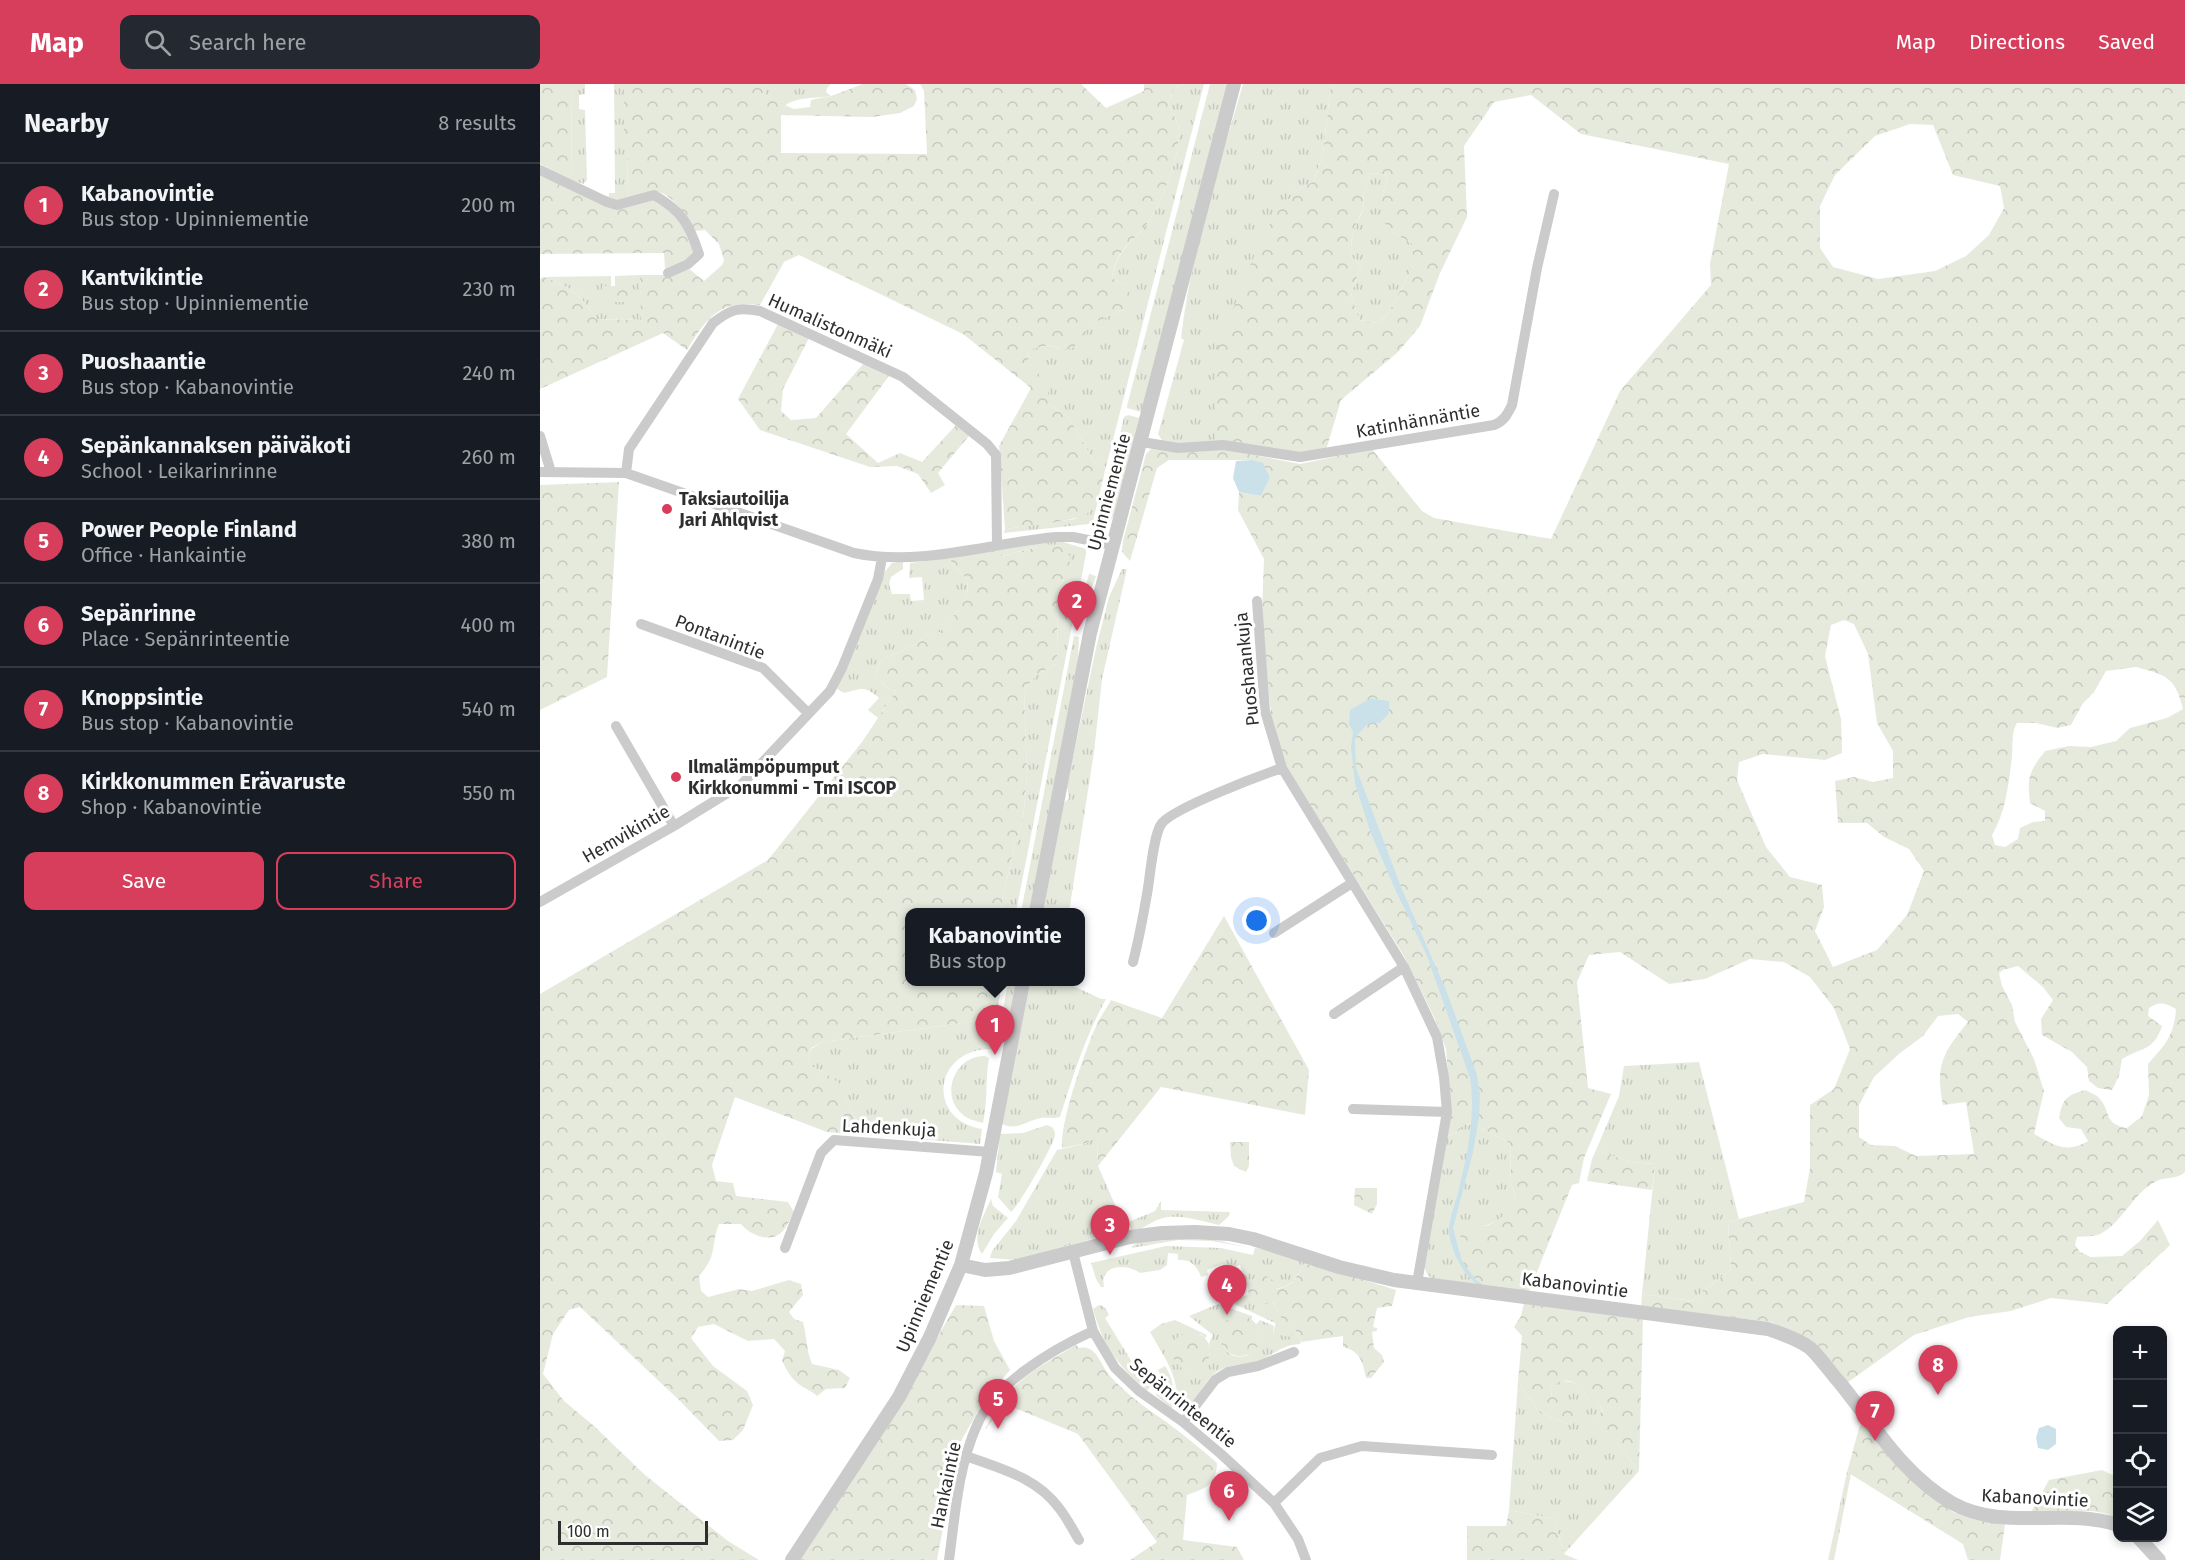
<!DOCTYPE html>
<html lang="en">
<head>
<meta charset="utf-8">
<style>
  :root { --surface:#171b24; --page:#242831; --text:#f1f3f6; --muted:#9ea1a6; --line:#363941; --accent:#d73e5c }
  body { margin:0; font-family:"Fira Sans",sans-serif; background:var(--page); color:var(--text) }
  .controls { position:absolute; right:18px; bottom:18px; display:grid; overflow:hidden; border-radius:12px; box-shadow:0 3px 9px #0003 }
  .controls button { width:54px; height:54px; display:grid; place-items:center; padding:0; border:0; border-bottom:2px solid var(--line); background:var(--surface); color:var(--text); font:30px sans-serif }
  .scale { position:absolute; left:18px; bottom:15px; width:150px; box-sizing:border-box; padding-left:6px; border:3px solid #2e2e2e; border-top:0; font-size:16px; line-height:21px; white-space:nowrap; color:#2e2e2e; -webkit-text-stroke:4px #fff; paint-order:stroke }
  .you { position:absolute; left:717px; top:837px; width:21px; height:21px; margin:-15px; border:4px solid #fff; border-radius:50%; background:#1a73e8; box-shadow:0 0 0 9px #1a73e833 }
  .badge { display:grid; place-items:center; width:39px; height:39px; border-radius:50%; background:var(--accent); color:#fff; font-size:20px; font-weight:700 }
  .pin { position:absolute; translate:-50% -50px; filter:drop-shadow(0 2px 3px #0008) }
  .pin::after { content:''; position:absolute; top:32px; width:21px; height:18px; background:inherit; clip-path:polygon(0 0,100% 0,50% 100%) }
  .popup { position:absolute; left:365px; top:824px; width:180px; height:78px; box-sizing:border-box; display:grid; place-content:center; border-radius:12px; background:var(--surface); filter:drop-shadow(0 2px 4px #0005); font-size:20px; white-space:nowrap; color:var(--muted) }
  .popup b { font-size:22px; color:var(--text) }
  .popup::after { content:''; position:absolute; left:50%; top:100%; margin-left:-12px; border:12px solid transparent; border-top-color:var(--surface) }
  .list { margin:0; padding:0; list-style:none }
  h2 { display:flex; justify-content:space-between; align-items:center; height:78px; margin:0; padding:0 24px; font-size:26px }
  h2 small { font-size:20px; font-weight:400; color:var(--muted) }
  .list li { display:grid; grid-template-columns:39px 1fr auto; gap:18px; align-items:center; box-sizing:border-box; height:84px; padding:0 24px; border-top:2px solid var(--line) }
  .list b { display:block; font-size:22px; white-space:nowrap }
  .list p { margin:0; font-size:20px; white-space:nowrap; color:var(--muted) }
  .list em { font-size:20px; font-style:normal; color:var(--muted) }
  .actions { display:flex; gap:12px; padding:18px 24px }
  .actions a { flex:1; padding:14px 0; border:2px solid var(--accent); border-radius:12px; text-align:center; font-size:21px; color:var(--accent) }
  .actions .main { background:var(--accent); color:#fff }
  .icon { flex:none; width:33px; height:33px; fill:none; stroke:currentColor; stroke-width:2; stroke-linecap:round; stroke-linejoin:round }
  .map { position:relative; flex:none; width:1645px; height:1476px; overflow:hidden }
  header { display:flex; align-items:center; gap:36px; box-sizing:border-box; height:84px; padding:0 30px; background:var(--accent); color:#fff }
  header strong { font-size:28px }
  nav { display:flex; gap:33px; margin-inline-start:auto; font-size:21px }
  .search { width:420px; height:54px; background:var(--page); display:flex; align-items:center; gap:15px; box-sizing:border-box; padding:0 21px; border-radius:12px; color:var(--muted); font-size:22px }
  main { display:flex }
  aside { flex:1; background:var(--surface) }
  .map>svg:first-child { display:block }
  .grass { fill:url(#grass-tufts) }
  .forest { fill:url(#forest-crowns); fill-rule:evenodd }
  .water { fill:#cae1e9 }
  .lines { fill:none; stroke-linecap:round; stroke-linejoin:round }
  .minor { stroke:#cbcbcb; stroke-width:10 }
  .tertiary { stroke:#cbcbcb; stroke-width:14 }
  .poi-dot { fill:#d73e5c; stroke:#fff; stroke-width:2 }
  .labels { text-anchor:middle; stroke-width:6; stroke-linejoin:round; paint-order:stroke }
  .street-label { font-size:18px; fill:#2e2e2e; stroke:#fff }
  .poi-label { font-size:18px; font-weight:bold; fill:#2e2e2e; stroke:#fff; text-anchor:start }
</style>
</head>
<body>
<header>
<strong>Map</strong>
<div class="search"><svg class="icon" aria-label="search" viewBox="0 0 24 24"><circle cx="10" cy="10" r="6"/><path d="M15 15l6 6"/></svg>Search here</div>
<nav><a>Map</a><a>Directions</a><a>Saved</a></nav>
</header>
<main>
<aside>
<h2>Nearby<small>8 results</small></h2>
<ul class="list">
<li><span class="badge">1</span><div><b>Kabanovintie</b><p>Bus stop · Upinniementie</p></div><em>200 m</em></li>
<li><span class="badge">2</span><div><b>Kantvikintie</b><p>Bus stop · Upinniementie</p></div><em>230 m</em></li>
<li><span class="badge">3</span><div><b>Puoshaantie</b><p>Bus stop · Kabanovintie</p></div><em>240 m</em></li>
<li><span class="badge">4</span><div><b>Sepänkannaksen päiväkoti</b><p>School · Leikarinrinne</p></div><em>260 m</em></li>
<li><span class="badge">5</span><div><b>Power People Finland</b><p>Office · Hankaintie</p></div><em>380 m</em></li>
<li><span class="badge">6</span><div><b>Sepänrinne</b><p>Place · Sepänrinteentie</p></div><em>400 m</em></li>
<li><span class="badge">7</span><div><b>Knoppsintie</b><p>Bus stop · Kabanovintie</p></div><em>540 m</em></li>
<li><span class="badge">8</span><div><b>Kirkkonummen Erävaruste</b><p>Shop · Kabanovintie</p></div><em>550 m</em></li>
</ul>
<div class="actions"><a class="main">Save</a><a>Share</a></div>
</aside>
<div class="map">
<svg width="1645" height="1476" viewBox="0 0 1645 1476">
  <defs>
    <pattern id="grass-tufts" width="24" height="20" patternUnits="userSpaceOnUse" patternTransform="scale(1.5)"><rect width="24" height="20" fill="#e6eadd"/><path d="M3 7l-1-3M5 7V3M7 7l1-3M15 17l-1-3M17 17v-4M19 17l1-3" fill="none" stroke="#c6c9be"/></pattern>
    <pattern id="forest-crowns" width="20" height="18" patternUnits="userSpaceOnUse" patternTransform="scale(1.5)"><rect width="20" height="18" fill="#e6eadd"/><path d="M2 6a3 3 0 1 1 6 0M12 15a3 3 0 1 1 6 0" fill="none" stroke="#c6c9be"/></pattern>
  </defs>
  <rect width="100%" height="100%" fill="#fff"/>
  <path class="grass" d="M31 0H45V10L39 11V25L45 26 47 96 43 100 32 96Z
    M74 0H84V63L87 64 88 116 75 117 65 112H69V109H75Z
    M222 0H291L287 4 286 8 291 12C273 15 259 12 244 22L227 13Z
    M642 0H664L566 383 555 379 529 334 508 319 487 273 490 265 511 261 521 266 553 239 585 225 586 202 572 194C577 166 590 161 606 141 620 124 645 62 638 41 636 34 631 27 628 20L634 5Z
    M670 0H688L619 265 601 328 587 324V322Z
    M703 0H791L783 69 774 97 755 108 676 268V358L644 360 623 358 618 350 644 256 641 254C651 167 679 84 703 0Z
    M831 89 848 91 841 116 853 149 873 160V182L848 230 837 239 819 236 811 210 821 182 810 171 813 147 823 126 824 110Z
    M100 191 102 236 56 235C40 209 30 203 3 193L71 192V202H62V218L91 217V202H75V192Z
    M588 331 599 334C593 356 583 423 570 437 566 441 562 443 558 444L584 333Z
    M565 387 553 437 549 440 464 449 465 445 535 435 556 417Z
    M520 457 546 465V470L476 828H460L473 768 483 736 487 691 484 606 496 591 517 580 518 503 524 496 498 463 457 473 460 464Z
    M410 474C414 487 418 483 424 492 438 511 410 535 400 549L386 551 378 559 340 577 335 591 347 604 356 607 338 634 328 626 339 614C324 601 322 605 304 609L296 604 343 490 352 479 363 477V485L351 493 349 500 352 510H370L371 517 384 516 382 493 369 494 370 479Z
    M582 485H587L562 595 554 668 529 828H503L524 719 529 714 527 702 556 564 569 513Z
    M549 490 556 492 543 530 540 529V525Z
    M534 552 539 553 538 576 490 828H481Z
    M450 898H462L451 965C394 965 385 1035 442 1045L440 1060 339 1052 313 1032 299 1000 283 988 271 982 268 974 271 965 283 958 444 936Z
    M468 898H477L472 929 460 962H457Z
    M489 898H525L561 915H566C545 953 533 992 520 1033 514 1035 507 1033 501 1034 486 1037 477 1047 462 1040Z
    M445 972 449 974C445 996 448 1017 443 1039 436 1037 427 1035 422 1030 399 1010 416 971 445 972Z
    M1159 978 1199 1135 1188 1138 1191 1185 1152 1217 1102 1210 1115 1080 1090 1078 1056 1066 1079 1012 1084 982Z
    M924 1040 937 1042 970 1059 971 1099 976 1114C969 1131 961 1136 944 1142L947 1204 892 1195 887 1190 884 1182 907 1052 916 1049Z
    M507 1041 512 1043C514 1046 515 1047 515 1051 514 1061 478 1123 471 1128L458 1113 462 1090 456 1088 460 1050 483 1049Z
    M557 1051 558 1082 583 1139 580 1146 574 1149 476 1176 450 1174 452 1167 476 1137 517 1066 547 1059Z
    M451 1115 453 1122 468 1134 454 1150 442 1170C430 1154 444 1131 451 1115Z
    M621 1117V1126L690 1128 689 1132 679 1141C661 1137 637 1129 620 1135 610 1138 603 1146 592 1147L589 1139 591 1137 615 1127Z
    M634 1153 671 1155 707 1163 671 1157 638 1156 592 1164V1162L601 1157Z
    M626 1162 681 1164 713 1171 715 1164 744 1168 773 1180 763 1181C748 1211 738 1205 708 1201V1205L700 1181 686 1186 683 1180 667 1186 668 1191 661 1193C657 1182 651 1175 638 1176V1170L628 1169 627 1181 620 1186 600 1189C587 1179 559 1180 564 1203H561L556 1195 551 1179Z
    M709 1211 720 1221 732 1217 745 1239H735L688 1217 689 1215Z
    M678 1220 712 1232V1236L708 1234 680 1255C685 1269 693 1276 708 1271 718 1261 724 1254 716 1240L720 1236 734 1242 733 1249 754 1243 761 1258 760 1260C742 1261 737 1269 722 1275 706 1282 687 1279 674 1290 661 1301 656 1322 638 1326 638 1290 627 1278 610 1248L621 1240 635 1236 665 1250 667 1252 665 1254 661 1250 636 1256C630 1266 634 1271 639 1281L649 1286 670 1270 669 1259 673 1251 649 1232Z
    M559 1221C565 1222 567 1226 569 1231L565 1234 603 1296 610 1291 612 1299 608 1306H605C576 1278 564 1264 553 1225Z
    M625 1282C634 1295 635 1310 632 1325L616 1311C621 1301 624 1297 618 1286Z
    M1019 1297C1038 1297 1039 1301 1049 1316L1057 1315 1063 1328 1053 1335 1076 1358 1099 1387 1024 1470 1014 1435 969 1426 978 1298 1000 1329 1029 1340 1012 1313 1010 1303Z
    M1307 1388 1311 1390 1294 1476H1288Z"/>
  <path class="forest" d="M0 0H31L32 96 0 80Z
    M84 0H222L227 13 254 25 270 23 271 16 291 12 323 0H366L375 6 377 15 374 22 360 29 332 33 241 31V69L387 70 384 7 380 0H541L566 24 604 7V0H642L634 5 628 20C631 27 636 34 638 41 645 62 620 124 606 141 590 161 576 166 572 194L586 202 592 214 585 225 553 239 533 264 521 266 511 261 490 265 487 273 508 303V319L529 334 555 379 566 383C562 396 559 418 549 428 538 438 482 442 465 445L459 362 491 304 423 250 259 171 244 178 220 221C180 215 166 234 147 266L123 249 0 305V195L3 193C30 203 40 209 56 235L101 236 100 191H130L148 184 164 197 182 181 184 176 179 160 165 146 154 147C145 133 131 104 110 108 103 109 95 113 88 116L87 64H84Z
    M791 0H1645V1088C1638 1095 1628 1093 1619 1096 1593 1107 1584 1138 1560 1150 1554 1153 1544 1152 1537 1153L1535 1161 1540 1168 1551 1173 1582 1172 1600 1157 1618 1136 1630 1161 1567 1220 1511 1214 1471 1227 1429 1233 1374 1251 1304 1301 1281 1266 1231 1238 1101 1223 1102 1210 1152 1217 1191 1185 1188 1138 1264 1118 1270 1084V1021L1294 1005 1310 965 1294 924 1270 893 1244 878 1210 875 1165 895 1129 900 1080 868 1049 871 1037 898 1048 1004 1071 1010 1044 1074 1039 1099 1032 1101 988 1210 947 1204 935 1195 922 1177 918 1166 921 1151C946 1141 964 1140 976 1114L971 1099 970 1059 937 1042 925 1040 916 1049 907 1052 911 1028 906 965 896 937 864 872 744 679 731 630 728 601 722 529 724 475 698 426 699 408 721 412 730 394 712 376H629L617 384 590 477 582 468 583 457 606 370 612 364H678L760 380 832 365 882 427 894 434 1011 455 1080 307 1171 201 1170 180 1189 80 1041 50 991 11 954 18 924 62 927 133 900 189 880 242 858 268 801 316 786 366 764 370 676 358V268L722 152 739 126 755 108 774 97 783 69ZM1370 40 1393 41 1413 91 1460 102 1464 124 1449 151 1426 172 1395 187 1338 195 1293 183 1280 164V122L1295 91 1335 52ZM831 89 848 91 841 116V135L853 149 873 160V182L848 230 837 239 819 236 811 210 821 182 810 171 813 147 823 125 824 110ZM1304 536 1314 540 1328 570 1337 639 1353 667V694L1333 698 1314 693 1295 697 1298 739H1327L1344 753 1369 765 1384 787 1367 831 1337 866 1293 883 1275 847 1284 823 1282 801 1250 793 1226 763 1197 696 1199 678 1223 670 1285 676 1302 669 1301 635 1285 572 1291 541ZM1596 583C1625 591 1635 592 1643 625L1627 634 1590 644 1576 657 1551 663 1529 662 1505 667C1489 688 1487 693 1490 719L1505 727V737L1493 738 1480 744 1478 755 1465 763 1455 761 1452 751C1466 728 1469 698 1472 672 1473 660 1471 649 1477 639H1496L1517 644 1531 641 1543 619 1554 608 1566 587ZM831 614 848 617 840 639H829ZM1478 882 1503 903 1513 916 1501 935 1502 951 1532 968 1547 983 1549 997 1558 1004 1572 1006 1579 992 1582 975C1602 963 1614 967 1622 942L1608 932 1609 924C1620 917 1625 919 1636 925 1634 952 1625 961 1608 980L1609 1011 1602 1032 1587 1044C1562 1040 1572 1026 1558 1013 1555 1010 1549 1008 1545 1006 1526 1012 1523 1014 1519 1034L1526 1043 1541 1045 1548 1057C1526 1070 1514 1061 1494 1050L1504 1007 1494 975 1475 938 1472 921 1462 902 1459 889 1463 886ZM1418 930 1428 938C1403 969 1395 981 1403 1021L1426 1018 1434 1070 1376 1072 1355 1062 1331 1061 1319 1053V1021L1334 993 1360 969 1383 952 1398 932Z
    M0 89 65 122 113 113 139 135 155 171 125 185 124 169 0 170Z
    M62 202H91V218H62Z
    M238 240 269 254 243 305 241 327 251 336 276 334 324 279 349 292 306 350 338 379 360 369 382 378 416 341 429 352 398 389 405 401 391 409 378 390 357 382 330 383 220 346 198 315Z
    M79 398 67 593 0 626V401Z
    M518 461 530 472C530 485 527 493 518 503L517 580 496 591 484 606 487 691 483 736 473 768 460 828H370V898H450L444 936 283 958 271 964 268 974 271 982 283 988 299 999 313 1032 339 1052 287 1048 195 1013 172 1081 176 1097 193 1099 196 1112 248 1118 254 1128C250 1136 245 1148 236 1152 224 1157 208 1149 201 1140H179C170 1163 178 1171 159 1192L161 1207 168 1213 199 1205 212 1207 249 1196 261 1200 263 1211 249 1228 254 1235 263 1238C267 1253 266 1265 272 1280L299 1286 310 1294 305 1304 286 1305 277 1312C272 1307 266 1305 260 1301 251 1295 247 1286 242 1277L245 1267 234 1255 208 1257 174 1240 158 1243 151 1254 173 1282 207 1307 213 1321 203 1346 193 1356 179 1357 137 1314 40 1223 29 1226 13 1250 3 1290 24 1317 54 1342 105 1391 188 1457 219 1476H0V910L228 776 322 658 356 607 347 604 342 598 337 596 335 591 340 577 378 559 386 551 400 548C410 535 438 511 424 492 418 483 414 487 410 474L460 464 458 473 498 463Z
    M684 832 769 986 765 1031 621 1003 558 1082 557 1052 547 1059 522 1064C520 1038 545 966 557 940 561 931 567 924 571 916L622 934Z
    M690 1058H709V1082L706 1088 694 1082 691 1073Z
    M1056 1066 1090 1078 1115 1080 1112 1106 1047 1097 1052 1075Z
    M815 1104H837V1120L832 1130 814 1121Z
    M773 1180 856 1206 852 1222 837 1224 833 1243 837 1244V1247L832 1248 834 1264 842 1271 844 1278 831 1294H826C823 1278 820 1267 803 1263V1252L761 1258 754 1243 752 1253 733 1250 736 1237 744 1239 733 1218 720 1221 709 1214 708 1201 714 1194 726 1192 734 1197 737 1205C752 1203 757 1193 763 1181Z
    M984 1219 1103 1233 1099 1387 1076 1358 1065 1357 1053 1335 1063 1327 1057 1316H1049C1037 1299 1031 1290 1010 1303L1012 1313 1023 1312 1036 1328 1035 1334 1029 1340 1000 1329 978 1298 982 1252 974 1243 981 1232Z
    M416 1221 444 1222 454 1257 470 1286 447 1312 422 1355 416 1375 397 1476H259L363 1313Z
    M680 1252a20 20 0 1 1 40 0a20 20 0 1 1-40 0Z
    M632 1267a19 19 0 1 1 38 0a19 19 0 1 1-38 0Z
    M536 1261 539 1264C557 1260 560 1281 570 1292 586 1310 606 1324 625 1337 643 1350 660 1364 677 1379 676 1402 666 1404 647 1411L643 1456 697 1463 704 1476H590L617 1458 538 1350 465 1320 445 1346C468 1298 492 1287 536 1261Z
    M1321 1341 1326 1343 1347 1371 1358 1378 1381 1404 1413 1428 1433 1435 1465 1440 1460 1476H1428L1423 1460 1307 1388 1319 1344Z
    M1562 1386 1577 1393V1434C1552 1421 1517 1429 1490 1430L1509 1396Z
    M969 1426 1014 1435 1024 1470 1038 1476H927V1442H966Z"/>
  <path class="water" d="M712 376 723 379 730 394 721 412 699 408 693 394 696 377Z
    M831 614 849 617V629L840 639H829L818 650 815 656 816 684 861 803 906 906 937 991 940 1010 939 1034 933 1068 913 1144 922 1177 935 1195 947 1204C926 1201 909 1164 909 1145 910 1133 915 1120 918 1109 927 1071 936 1033 930 994L887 872 855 805 830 747 815 699 811 663 813 648 809 640 810 626Z
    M1508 1341 1516 1345V1360L1508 1366 1498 1364 1496 1354 1499 1344Z"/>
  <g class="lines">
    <path class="minor" d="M0 86 67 118 77 121 114 111C142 127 149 140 159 170L148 180 128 189
      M0 352 11 388
      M602 358 638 364 683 361 760 373 954 341C964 337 967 331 972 321L997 184 1014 110
      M0 388 86 389 314 469C381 483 449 459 516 453H533L573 461
      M86 389 89 365 173 239C191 225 198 223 220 227L363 293 447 360 456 371 457 460
      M717 517 725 627 742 684 864 883 897 953 904 993 907 1028 877 1199
      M101 540 223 584 268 629
      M76 642 134 742
      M0 818 134 742 202 700 290 607 302 584 338 495 342 474
      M734 849 812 799
      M593 878C599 855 603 833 607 810 610 795 613 750 622 739 636 723 719 692 742 684
      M794 930 864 883
      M813 1025 907 1028
      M245 1164 281 1069 294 1056 450 1068
      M533 1168 553 1247 575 1284 599 1307 643 1338 681 1370 734 1419 758 1455 766 1476
      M643 1338 675 1296 688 1288 718 1282 754 1268
      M426 1372C461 1385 496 1393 519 1424 527 1434 533 1446 539 1456
      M734 1419 780 1374 822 1362 952 1371
      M409 1476C415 1432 418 1383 437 1341 454 1300 513 1265 553 1247"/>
    <path class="tertiary" d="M496 828 550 549 694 0
      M421 1181 445 1186 469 1184 590 1153 622 1149 655 1148 689 1150 713 1155 799 1183 854 1196 1228 1245C1242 1250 1258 1255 1270 1264 1281 1274 1290 1288 1300 1299 1335 1342 1362 1390 1412 1419 1464 1448 1523 1423 1578 1441
      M1599 1454 1619 1476
      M252 1476 359 1313 390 1253 421 1181 446 1089 483 898"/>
  </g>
  <g class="poi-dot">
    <circle cx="127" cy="425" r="6"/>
    <circle cx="136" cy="693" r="6"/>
  </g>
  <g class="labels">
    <g class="street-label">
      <text transform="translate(290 242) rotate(24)" y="6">Humalistonmäki</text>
      <text transform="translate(878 337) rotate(-10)" y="6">Katinhännäntie</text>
      <text transform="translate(569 408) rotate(-75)" y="6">Upinniementie</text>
      <text transform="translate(180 553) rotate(21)" y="6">Pontanintie</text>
      <text transform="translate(707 585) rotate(-96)" y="6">Puoshaankuja</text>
      <text transform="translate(86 750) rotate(-30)" y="6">Hemvikintie</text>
      <text transform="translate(349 1044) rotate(3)" y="6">Lahdenkuja</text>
      <text transform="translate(1035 1201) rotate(7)" y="6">Kabanovintie</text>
      <text transform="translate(385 1212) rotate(-67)" y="6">Upinniementie</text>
      <text transform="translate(643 1319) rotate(39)" y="6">Sepänrinteentie</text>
      <text transform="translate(406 1401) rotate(-78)" y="6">Hankaintie</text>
      <text transform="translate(1495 1414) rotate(3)" y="6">Kabanovintie</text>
    </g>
    <g class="poi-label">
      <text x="139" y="421">Taksiautoilija<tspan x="139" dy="21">Jari Ahlqvist</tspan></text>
      <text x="148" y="689">Ilmalämpöpumput<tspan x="148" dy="21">Kirkkonummi - Tmi ISCOP</tspan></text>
    </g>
  </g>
</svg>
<div class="controls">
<button>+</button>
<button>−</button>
<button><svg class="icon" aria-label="locate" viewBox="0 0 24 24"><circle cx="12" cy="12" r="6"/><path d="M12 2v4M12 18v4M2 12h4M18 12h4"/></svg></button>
<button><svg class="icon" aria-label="layers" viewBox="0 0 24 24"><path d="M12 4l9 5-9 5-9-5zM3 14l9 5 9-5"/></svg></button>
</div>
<div class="scale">100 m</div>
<div class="you"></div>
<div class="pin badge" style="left:455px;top:971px">1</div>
<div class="popup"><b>Kabanovintie</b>Bus stop</div>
<div class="pin badge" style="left:537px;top:547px">2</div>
<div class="pin badge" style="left:570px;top:1171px">3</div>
<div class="pin badge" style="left:687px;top:1231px">4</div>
<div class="pin badge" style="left:458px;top:1345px">5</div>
<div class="pin badge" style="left:689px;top:1437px">6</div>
<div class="pin badge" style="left:1335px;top:1357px">7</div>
<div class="pin badge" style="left:1398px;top:1311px">8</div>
</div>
</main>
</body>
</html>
